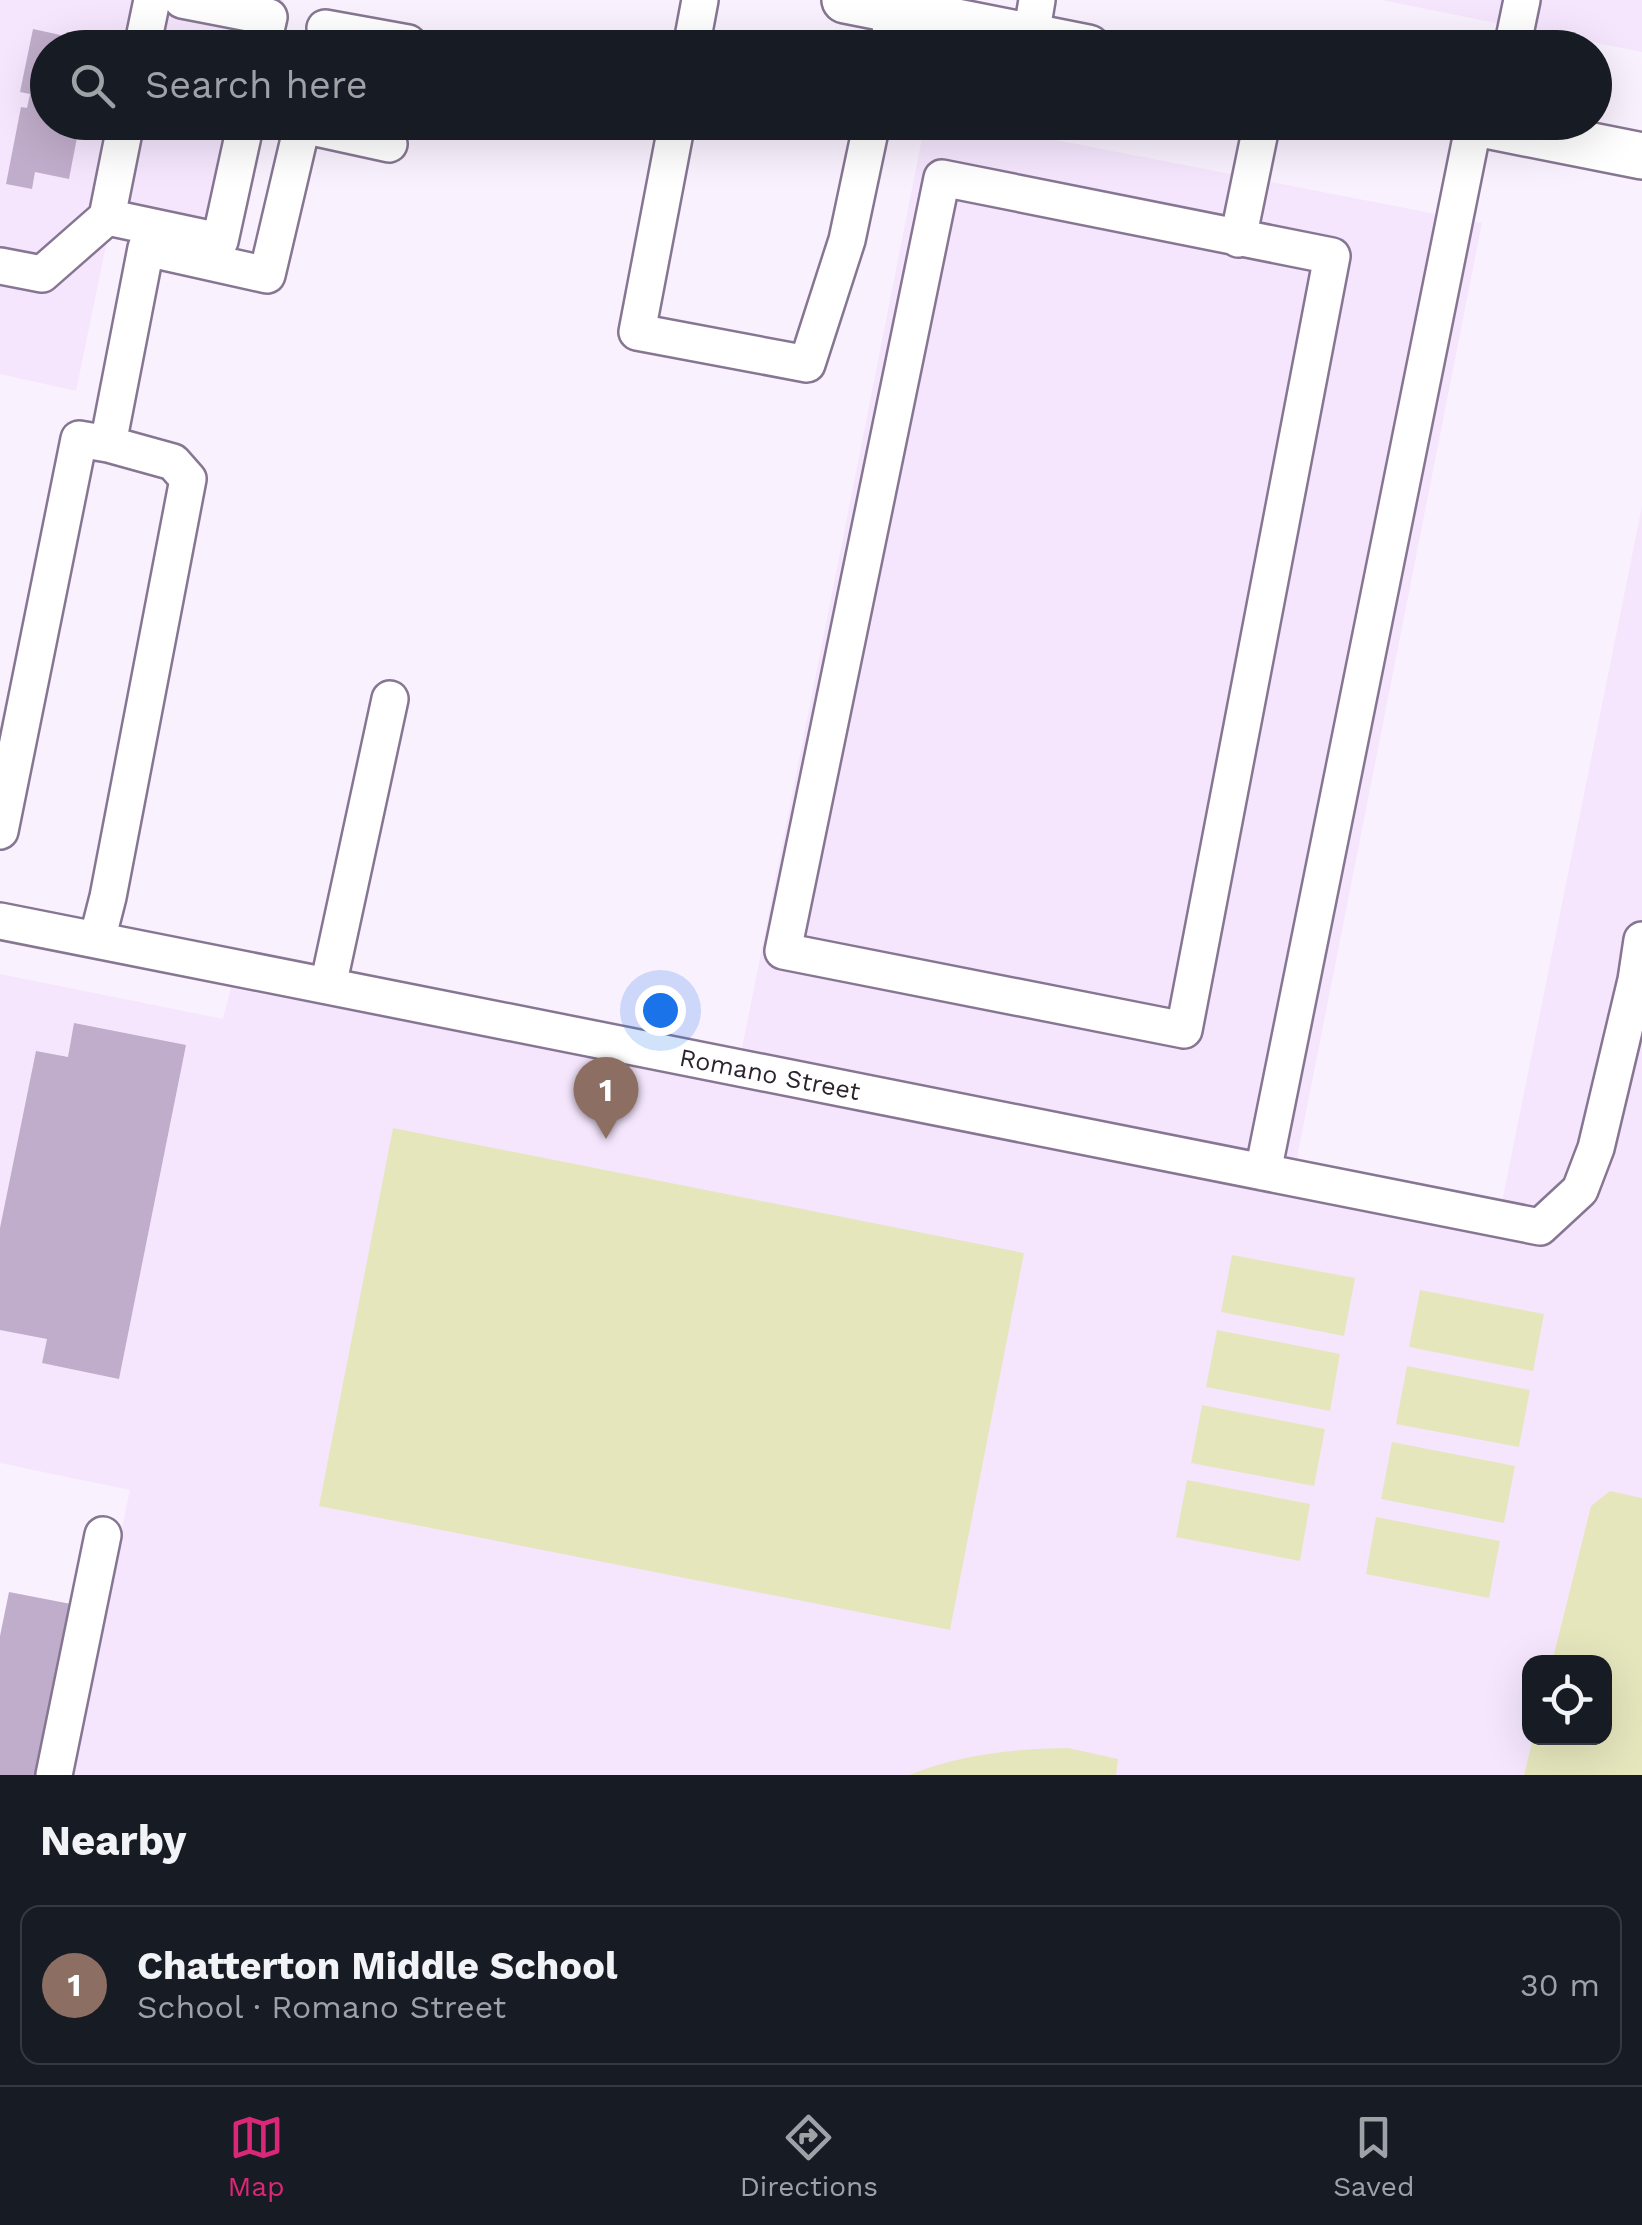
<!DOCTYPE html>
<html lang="en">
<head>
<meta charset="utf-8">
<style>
  :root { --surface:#171b24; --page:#20242c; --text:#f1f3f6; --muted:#9ea1a6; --line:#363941; --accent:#db2777 }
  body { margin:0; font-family:"Work Sans",sans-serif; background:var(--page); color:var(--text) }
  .controls { position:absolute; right:30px; bottom:30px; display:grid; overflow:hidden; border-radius:20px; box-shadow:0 10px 40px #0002 }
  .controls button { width:90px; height:90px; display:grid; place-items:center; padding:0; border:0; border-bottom:2px solid var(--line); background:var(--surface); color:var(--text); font:50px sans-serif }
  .you { position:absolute; left:660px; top:1010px; width:35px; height:35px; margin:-25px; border:8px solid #fff; border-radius:50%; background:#1a73e8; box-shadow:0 0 0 15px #1a73e833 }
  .badge { display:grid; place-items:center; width:65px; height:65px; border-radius:50%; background:var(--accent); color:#fff; font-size:32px; font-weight:700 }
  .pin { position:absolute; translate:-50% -82px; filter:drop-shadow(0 2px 5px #0008) }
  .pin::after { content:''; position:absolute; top:52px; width:35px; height:30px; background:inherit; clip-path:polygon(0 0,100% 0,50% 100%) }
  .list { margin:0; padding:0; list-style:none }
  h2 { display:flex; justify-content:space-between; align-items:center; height:130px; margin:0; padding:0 40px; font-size:42px }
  h2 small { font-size:32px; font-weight:400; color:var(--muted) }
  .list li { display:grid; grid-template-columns:65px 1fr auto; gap:30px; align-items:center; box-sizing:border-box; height:160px; margin:0 20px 20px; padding:0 20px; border:2px solid var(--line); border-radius:20px }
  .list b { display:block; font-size:38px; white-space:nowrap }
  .list p { margin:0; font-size:32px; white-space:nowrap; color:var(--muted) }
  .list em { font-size:32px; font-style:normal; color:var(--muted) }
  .icon { flex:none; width:55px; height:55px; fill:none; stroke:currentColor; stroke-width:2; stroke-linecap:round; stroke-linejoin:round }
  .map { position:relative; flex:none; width:1642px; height:1775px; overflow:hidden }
  .search { position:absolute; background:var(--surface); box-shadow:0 10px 40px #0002; left:30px; right:30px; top:30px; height:110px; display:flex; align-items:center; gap:25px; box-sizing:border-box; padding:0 35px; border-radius:55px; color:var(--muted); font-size:38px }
  .sheet { height:310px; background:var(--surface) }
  nav { display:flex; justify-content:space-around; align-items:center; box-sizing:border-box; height:140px; border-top:2px solid var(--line); background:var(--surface); font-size:28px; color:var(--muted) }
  nav a { display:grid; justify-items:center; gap:5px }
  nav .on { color:var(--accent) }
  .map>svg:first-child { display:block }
  .built { fill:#f5e6fd; fill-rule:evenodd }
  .green { fill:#e6e6bd }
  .building { fill:#c0adcb }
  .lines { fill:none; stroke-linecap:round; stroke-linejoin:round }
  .minor-casing { stroke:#877692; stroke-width:40 }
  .major-casing { stroke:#877692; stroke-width:50 }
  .minor { stroke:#fff; stroke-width:35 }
  .major { stroke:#fff; stroke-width:45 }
  .labels { text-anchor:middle; stroke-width:8; stroke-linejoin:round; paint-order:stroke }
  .street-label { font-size:25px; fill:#2b242f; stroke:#fff }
</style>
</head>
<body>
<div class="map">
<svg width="1642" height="1775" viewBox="0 0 1642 1775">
  <rect width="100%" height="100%" fill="#f9f1fe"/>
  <path class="built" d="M0 0H284L275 47 48 48V122L260 123 233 254 109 231 76 391 0 374Z
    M1381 0H1642V52Z
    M925 123H969L1482 223 1290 1193 1496 1232 1642 506V1775H70L130 1490 0 1463V974L223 1019 231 988 735 1084ZM1530 1662H1604V1738H1530Z"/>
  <path class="green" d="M393 1128 1024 1253 950 1630 319 1506Z
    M1232 1255 1355 1278 1344 1336 1221 1312Z
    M1420 1290 1544 1314 1533 1371 1409 1347Z
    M1217 1330 1340 1354 1330 1411 1206 1387Z
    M1407 1366 1530 1390 1519 1447 1396 1424Z
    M1202 1405 1325 1429 1314 1486 1191 1463Z
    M1392 1442 1515 1466 1504 1523 1381 1499Z
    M1187 1480 1310 1504 1300 1561 1176 1537Z
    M1610 1491 1642 1498V1775H1524L1533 1738H1604V1662H1552L1591 1506Z
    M1376 1517 1500 1541 1489 1598 1366 1574Z
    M1068 1748 1118 1759 1116 1775H909C961 1754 1013 1749 1068 1748Z"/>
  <path class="building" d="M33 29 88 41 87 48H48V122H80L69 179 35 172 32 189 6 184 21 107 27 108 30 94 20 92Z
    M74 1023 186 1045 119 1379 42 1363 47 1339 0 1330V1228L36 1051 68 1057Z
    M9 1592 71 1604 37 1775H0V1636Z"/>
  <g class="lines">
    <defs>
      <path id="minor" d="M182 0 269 17 262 48
        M325 28 408 43
        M1031 36 1037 0
        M142 48 152 0
        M691 48 700 0
        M887 48 895 9
        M1512 48 1522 0
        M677 122 637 332 807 364 847 240 872 122
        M302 125 389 144
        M942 178 1332 256 1184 1030 783 951Z
        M107 217 220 241 246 122
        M1238 239 1262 122
        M0 266 42 274 107 217 126 122
        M0 831 79 439 108 444 146 248 267 275 303 122
        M0 921 1540 1227 1580 1190 1596 1148 1636 980 1642 940
        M97 940 108 897 188 479 173 462 108 444
        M328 986 390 699
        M1263 1172 1474 123
        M54 1775 103 1535"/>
      <path id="major" d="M845 0 1088 48
        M1471 122 1642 156"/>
    </defs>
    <use href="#minor" class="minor-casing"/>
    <use href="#major" class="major-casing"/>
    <use href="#minor" class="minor"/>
    <use href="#major" class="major"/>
  </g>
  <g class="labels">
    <g class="street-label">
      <text transform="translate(770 1074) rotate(11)" y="9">Romano Street</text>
    </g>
  </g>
</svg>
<div class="controls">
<button><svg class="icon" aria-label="locate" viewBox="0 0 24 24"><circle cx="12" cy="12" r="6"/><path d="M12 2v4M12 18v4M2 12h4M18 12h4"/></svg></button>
</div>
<div class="you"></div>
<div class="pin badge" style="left:606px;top:1139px;background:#8d6e63">1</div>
<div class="search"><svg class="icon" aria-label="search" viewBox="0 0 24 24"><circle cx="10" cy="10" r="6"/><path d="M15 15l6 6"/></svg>Search here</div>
</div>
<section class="sheet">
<h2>Nearby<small></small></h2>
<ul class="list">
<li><span class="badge" style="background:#8d6e63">1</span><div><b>Chatterton Middle School</b><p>School · Romano Street</p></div><em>30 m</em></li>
</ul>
</section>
<nav>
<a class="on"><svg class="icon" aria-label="map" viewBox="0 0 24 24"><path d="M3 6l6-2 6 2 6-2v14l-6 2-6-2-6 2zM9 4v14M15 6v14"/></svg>Map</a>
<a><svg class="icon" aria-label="directions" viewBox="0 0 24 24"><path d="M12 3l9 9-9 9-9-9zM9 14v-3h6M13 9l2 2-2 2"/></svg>Directions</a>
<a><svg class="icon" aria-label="saved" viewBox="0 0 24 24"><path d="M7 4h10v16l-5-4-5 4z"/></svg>Saved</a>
</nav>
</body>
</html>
